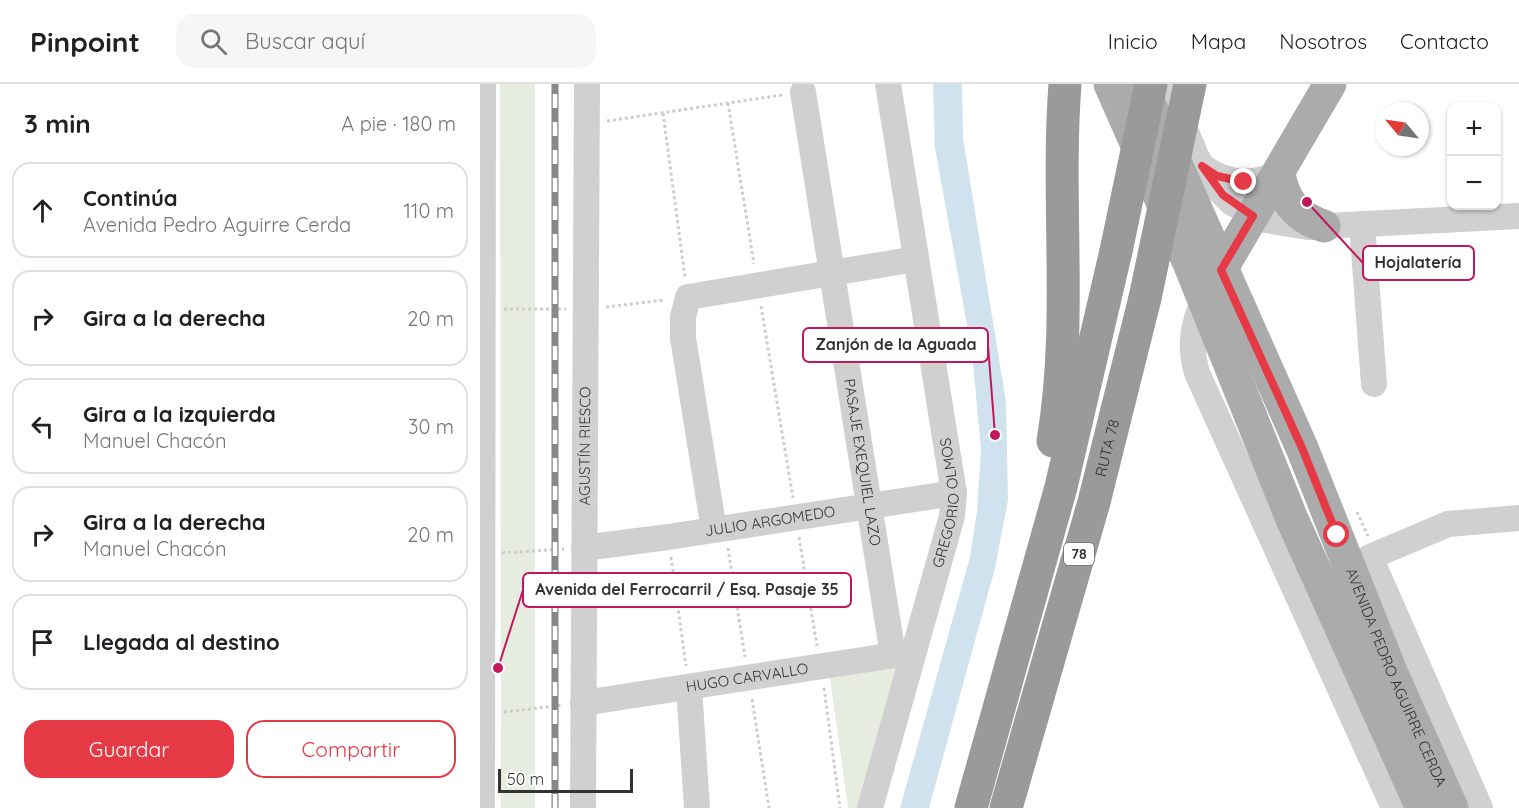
<!DOCTYPE html>
<html lang="es">
<head>
<meta charset="utf-8">
<style>
  :root { --surface:#fff; --page:#f6f6f6; --text:#202124; --muted:#757577; --line:#e0e0e0; --accent:#e63946 }
  body { margin:0; font-family:Quicksand,sans-serif; background:var(--page); color:var(--text) }
  .controls { position:absolute; right:18px; top:18px; display:grid; overflow:hidden; border-radius:12px; box-shadow:0 2px 4px #0004 }
  .controls button { width:54px; height:54px; display:grid; place-items:center; padding:0; border:0; border-bottom:2px solid var(--line); background:var(--surface); color:var(--text); font:30px sans-serif }
  .compass { position:absolute; left:895px; top:18px; width:54px; height:54px; border-radius:50%; background:var(--surface); box-shadow:0 2px 4px #0004; rotate:299deg }
  .scale { position:absolute; left:18px; bottom:15px; width:135px; box-sizing:border-box; padding-left:6px; border:3px solid #333; border-top:0; font-size:16px; line-height:21px; white-space:nowrap; color:#333; -webkit-text-stroke:4px #fff; paint-order:stroke }
  .stop { position:absolute; width:18px; height:18px; margin:-14px; border:4px solid #e63946; border-radius:50%; background:#fff }
  .stop.end { background:#e63946; border-color:#fff; box-shadow:0 2px 6px #0008 }
  .list { margin:0; padding:0; list-style:none }
  h2 { display:flex; justify-content:space-between; align-items:center; height:78px; margin:0; padding:0 24px; font-size:26px }
  h2 small { font-size:20px; font-weight:400; color:var(--muted) }
  .list li { display:grid; grid-template-columns:39px 1fr auto; gap:18px; align-items:center; box-sizing:border-box; height:96px; margin:0 12px 12px; padding:0 12px; border:2px solid var(--line); border-radius:18px }
  .list b { display:block; font-size:22px; white-space:nowrap }
  .list p { margin:0; font-size:20px; white-space:nowrap; color:var(--muted) }
  .list em { font-size:20px; font-style:normal; color:var(--muted) }
  .actions { display:flex; gap:12px; padding:18px 24px }
  .actions a { flex:1; padding:14px 0; border:2px solid var(--accent); border-radius:18px; text-align:center; font-size:21px; color:var(--accent) }
  .actions .main { background:var(--accent); color:#fff }
  .icon { flex:none; width:33px; height:33px; fill:none; stroke:currentColor; stroke-width:2; stroke-linecap:round; stroke-linejoin:round }
  .map { position:relative; flex:none; width:1039px; height:724px; overflow:hidden }
  header { display:flex; align-items:center; gap:36px; box-sizing:border-box; height:84px; padding:0 30px; background:var(--surface); border-bottom:2px solid var(--line) }
  header strong { font-size:28px }
  nav { display:flex; gap:33px; margin-inline-start:auto; font-size:21px }
  .search { width:420px; height:54px; background:var(--page); display:flex; align-items:center; gap:15px; box-sizing:border-box; padding:0 21px; border-radius:18px; color:var(--muted); font-size:22px }
  main { display:flex }
  aside { flex:1; background:var(--surface) }
  .map>svg:first-child { display:block }
  .green { fill:#e6ecdf }
  .water { fill:#cfe2ee }
  .lines { fill:none; stroke-linecap:round; stroke-linejoin:round }
  .path { stroke:#cdcdcd; stroke-width:3; stroke-dasharray:3 3; stroke-linecap:butt }
  .minor { stroke:#d0d0d0; stroke-width:26 }
  .major { stroke:#ababab; stroke-width:33 }
  .highway { stroke:#9a9a9a; stroke-width:33 }
  .rail-casing { stroke:#888; stroke-width:7 }
  .rail { stroke:#fff; stroke-width:4.5; stroke-dasharray:14; stroke-linecap:butt }
  .highway-bridge { stroke:#9a9a9a; stroke-width:33 }
  .route { stroke:#e63946; stroke-width:8 }
  .labels { text-anchor:middle; stroke-width:6; stroke-linejoin:round; paint-order:stroke }
  .shield { fill:#fff; stroke:#707070; stroke-width:1.5 }
  .shield-label { font-size:14px; font-weight:bold; fill:#333 }
  .street-label { font-size:15px; fill:#333; stroke:#fff }
  .leader { fill:none; stroke:#c2185b; stroke-width:2 }
  .callout-dot { fill:#c2185b; stroke:#fff; stroke-width:2 }
  .callout { fill:#fff; stroke:#c2185b; stroke-width:2 }
  .callout-label { font-size:16px; text-anchor:middle; font-weight:bold; fill:#333 }
</style>
</head>
<body>
<header>
<strong>Pinpoint</strong>
<div class="search"><svg class="icon" aria-label="search" viewBox="0 0 24 24"><circle cx="10" cy="10" r="6"/><path d="M15 15l6 6"/></svg>Buscar aquí</div>
<nav><a>Inicio</a><a>Mapa</a><a>Nosotros</a><a>Contacto</a></nav>
</header>
<main>
<aside>
<h2>3 min<small>A pie · 180 m</small></h2>
<ul class="list">
<li><svg class="icon" aria-label="ahead" viewBox="0 0 24 24"><path d="M12 20V5M6 11l6-6 6 6"/></svg><div><b>Continúa</b><p>Avenida Pedro Aguirre Cerda</p></div><em>110 m</em></li>
<li><svg class="icon" aria-label="right" viewBox="0 0 24 24"><path d="M7 20v-9h11M14 6l5 5-5 5"/></svg><div><b>Gira a la derecha</b></div><em>20 m</em></li>
<li><svg class="icon" aria-label="left" viewBox="0 0 24 24"><path d="M17 20v-9H6M10 6l-5 5 5 5"/></svg><div><b>Gira a la izquierda</b><p>Manuel Chacón</p></div><em>30 m</em></li>
<li><svg class="icon" aria-label="right" viewBox="0 0 24 24"><path d="M7 20v-9h11M14 6l5 5-5 5"/></svg><div><b>Gira a la derecha</b><p>Manuel Chacón</p></div><em>20 m</em></li>
<li><svg class="icon" aria-label="arrive" viewBox="0 0 24 24"><path d="M6 21V4h12l-3 4 3 4H6"/></svg><div><b>Llegada al destino</b></div></li>
</ul>
<div class="actions"><a class="main">Guardar</a><a>Compartir</a></div>
</aside>
<div class="map">
<svg width="1039" height="724" viewBox="0 0 1039 724">
  <rect width="100%" height="100%" fill="#fff"/>
  <path class="green" d="M20 0H55V724H21Z
    M418 582 380 724H368L350 594Z"/>
  <path class="water" d="M453 0H482L483 54 526 318 528 416 515 484 449 724H420L490 473 497 428 501 366 492 268 455 64Z"/>
  <g class="lines">
    <path class="path" d="M248 19 274 180
      M183 29 205 193
      M127 37 302 11
      M281 222 313 414
      M126 223 185 216
      M24 225H86
      M877 428 888 452
      M319 453 337 562
      M248 464 265 573
      M22 469 84 465
      M191 473 206 582
      M344 604 360 724
      M272 615 289 724
      M24 628 83 621"/>
    <g class="minor">
      <path d="M686 0 717 74 735 102 752 119 785 136 828 143 1039 132"/>
      <path id="s1" d="M323 8 413 571"/>
      <path d="M723 83C746 100 772 102 799 89"/>
      <path d="M882 140 894 300"/>
      <path d="M724 215C713 240 709 263 717 289L914 724"/>
      <path d="M234 446 203 254V233L208 213 436 175"/>
      <path id="s2" d="M104 464 188 453 474 409"/>
      <path d="M209 603 217 724"/>
      <path id="s3" d="M103 619 428 569"/>
      <path d="M2 724 3 0"/>
      <path id="s4" d="M103 724 107 0"/>
      <path id="s5" d="M390 724 472 432 474 409 408 0"/>
      <path d="M1000 724 890 473 968 440 1039 434"/>
    </g>
    <g class="major">
      <path d="M630 0 709 179 812 435 942 724"/>
      <path id="s6" d="M661 1 822 364 912 590 972 724"/>
      <path d="M799 89C803 116 817 134 844 142"/>
      <path d="M732 201 850 0"/>
    </g>
    <g class="highway">
      <path d="M573 357C593 239 576 119 585 0"/>
      <path d="M491 724 581 403 636 167"/>
      <path id="s7" d="M526 724 614 418 665 214"/>
    </g>
    <defs>
      <path id="rail" d="M75 724V0"/>
    </defs>
    <use href="#rail" class="rail-casing"/>
    <use href="#rail" class="rail"/>
    <path class="highway-bridge" d="M636 167 671 0
      M665 214 710 0"/>
  </g>
  <g class="lines">
    <path class="route" d="M764 98 737 92 722 82 743 111 773 132 741 186 822 364 857 451"/>
  </g>
  <g class="labels">
    <rect class="shield" x="584" y="459" width="30" height="22" rx="4.5"/>
    <g class="shield-label">
      <text x="599" y="475">78</text>
    </g>
    <g class="street-label">
      <text dy="5" stroke="none"><textPath href="#s4" startOffset="362">AGUSTÍN RIESCO</textPath></text>
      <text dy="5" stroke="none"><textPath href="#s7" startOffset="374">RUTA 78</textPath></text>
      <text dy="5" stroke="none"><textPath href="#s1" startOffset="375">PASAJE EXEQUIEL LAZO</textPath></text>
      <text dy="5" stroke="none"><textPath href="#s5" startOffset="316">GREGORIO OLMOS</textPath></text>
      <text dy="5" stroke="none"><textPath href="#s2" startOffset="188">JULIO ARGOMEDO</textPath></text>
      <text dy="5" stroke="none"><textPath href="#s6" startOffset="645">AVENIDA PEDRO AGUIRRE CERDA</textPath></text>
      <text dy="5" stroke="none"><textPath href="#s3" startOffset="166">HUGO CARVALLO</textPath></text>
    </g>
  </g>
  <path class="leader" d="M827 118L883 179M515 351L508 261M18 584L43 506"/>
  <g class="callout-dot">
    <circle cx="827" cy="118" r="6"/>
    <circle cx="515" cy="351" r="6"/>
    <circle cx="18" cy="584" r="6"/>
  </g>
  <g class="callout">
    <rect x="883" y="162" width="111" height="34" rx="6"/>
    <rect x="323" y="244" width="185" height="34" rx="6"/>
    <rect x="43" y="489" width="328" height="34" rx="6"/>
  </g>
  <g class="callout-label">
    <text x="938" y="184">Hojalatería</text>
    <text x="416" y="266">Zanjón de la Aguada</text>
    <text x="207" y="511">Avenida del Ferrocarril / Esq. Pasaje 35</text>
  </g>
</svg>
<div class="controls">
<button>+</button>
<button>−</button>
</div>
<svg class="compass" viewBox="-18 -18 36 36"><path d="M0-13l5 13h-10z" fill="#e53935"/><path d="M0 13l5-13h-10z" fill="#757577"/></svg>
<div class="scale">50 m</div>
<div class="stop" style="left:857px;top:451px"></div>
<div class="stop end" style="left:764px;top:98px"></div>
</div>
</main>
</body>
</html>
